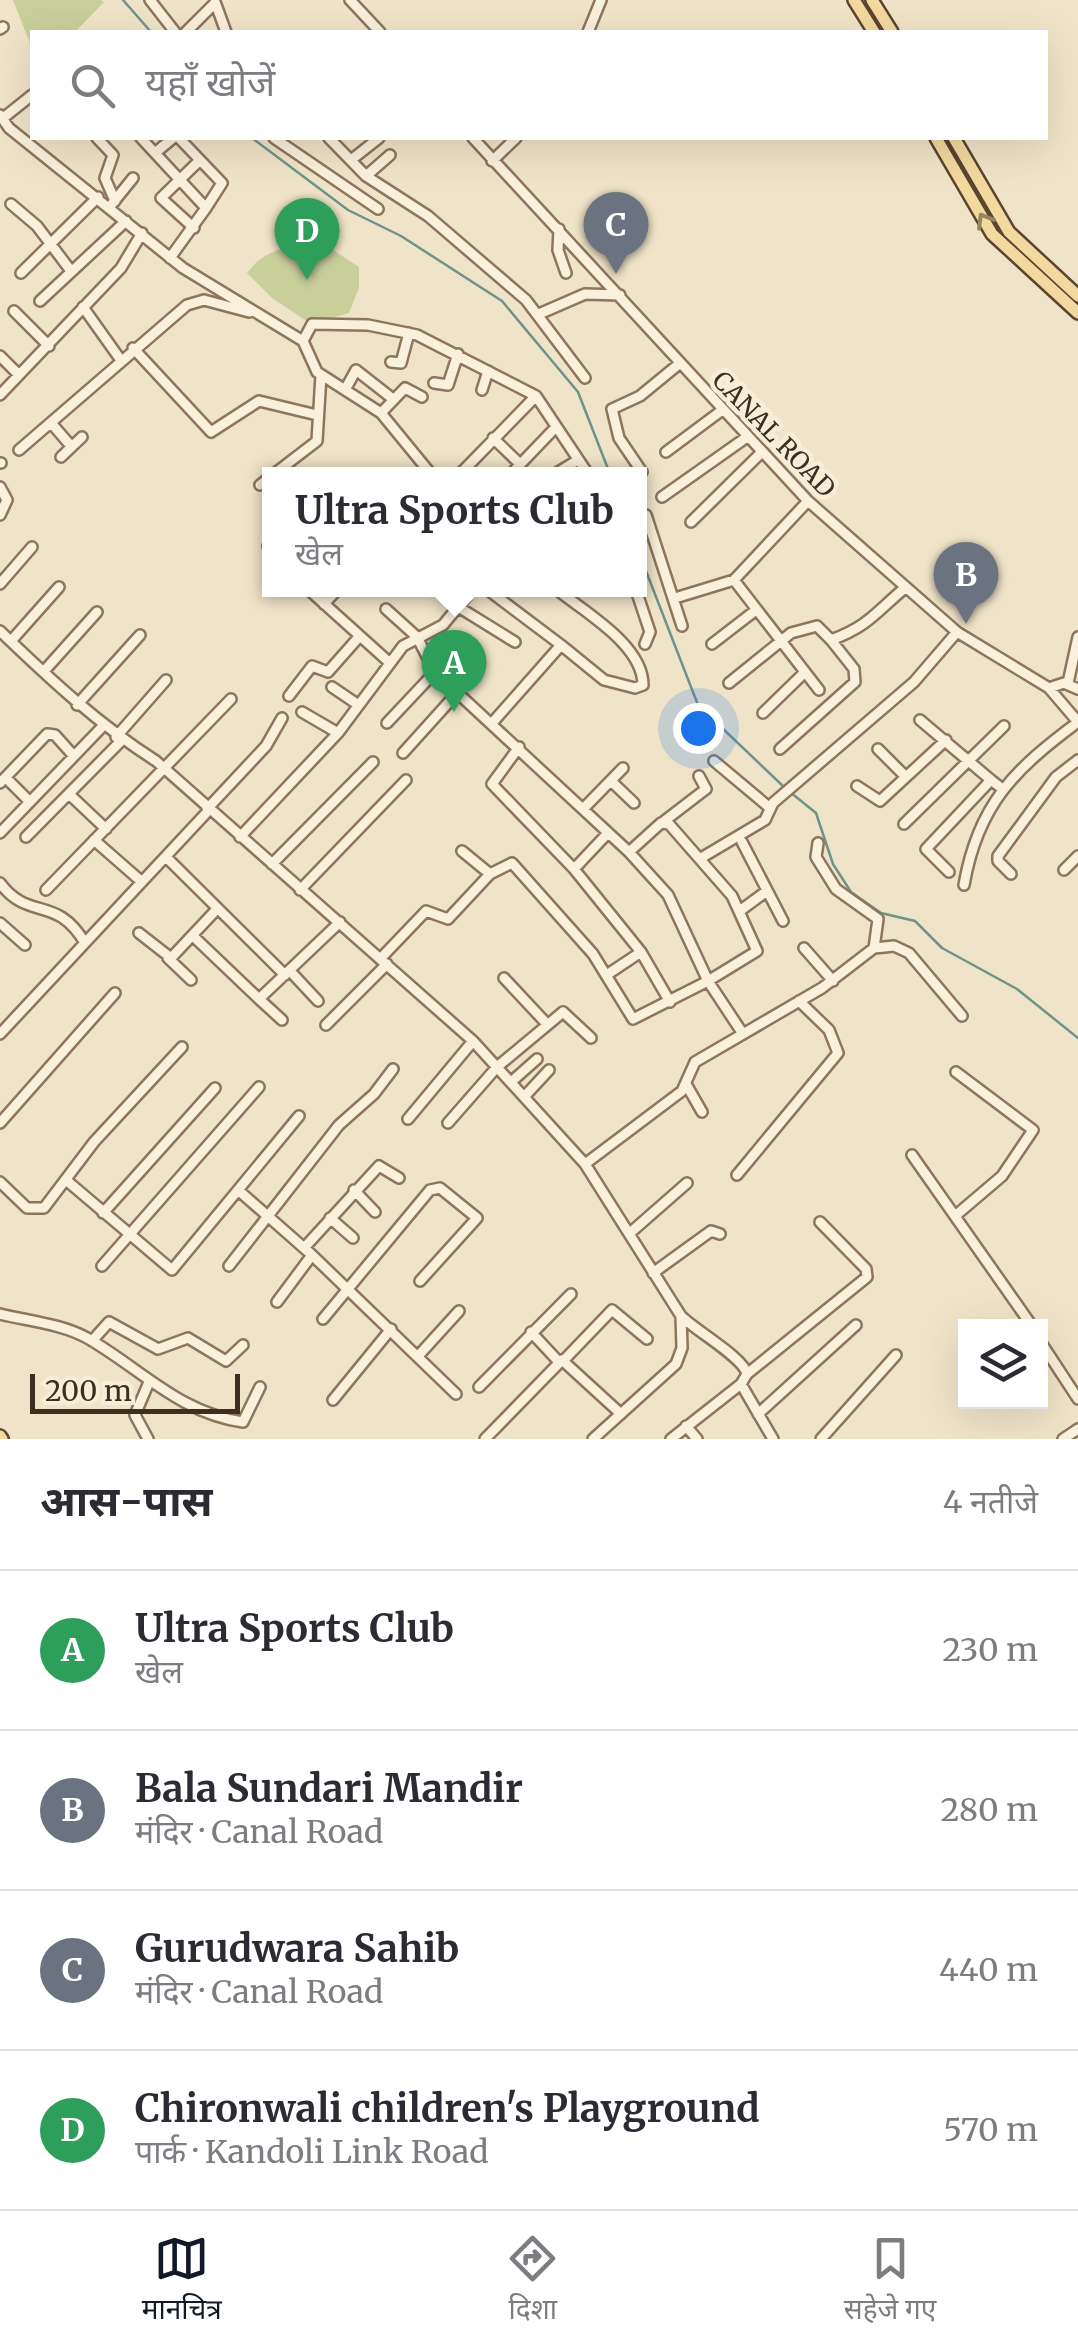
<!DOCTYPE html>
<html lang="hi">
<head>
<meta charset="utf-8">
<style>
  :root { --surface:#fff; --page:#f7f7f7; --text:#2b2b33; --muted:#7c7c81; --line:#e1e1e2; --accent:#111827 }
  body { margin:0; font-family:Merriweather,"Noto Sans Devanagari",serif; background:var(--page); color:var(--text) }
  .controls { position:absolute; right:30px; bottom:30px; display:grid; overflow:hidden; border-radius:0px; box-shadow:0 10px 40px #0002 }
  .controls button { width:90px; height:90px; display:grid; place-items:center; padding:0; border:0; border-bottom:2px solid var(--line); background:var(--surface); color:var(--text); font:50px sans-serif }
  .scale { position:absolute; left:30px; bottom:25px; width:210px; box-sizing:border-box; padding-left:10px; border:5px solid #3d2e20; border-top:0; font-size:28px; line-height:35px; white-space:nowrap; color:#3d2e20; -webkit-text-stroke:8px #f7eed8; paint-order:stroke }
  .you { position:absolute; left:698px; top:728px; width:35px; height:35px; margin:-25px; border:8px solid #fff; border-radius:50%; background:#1a73e8; box-shadow:0 0 0 15px #1a73e833 }
  .badge { display:grid; place-items:center; width:65px; height:65px; border-radius:50%; background:var(--accent); color:#fff; font-size:32px; font-weight:700 }
  .pin { position:absolute; translate:-50% -82px; filter:drop-shadow(0 2px 5px #0008) }
  .pin::after { content:''; position:absolute; top:52px; width:35px; height:30px; background:inherit; clip-path:polygon(0 0,100% 0,50% 100%) }
  .popup { position:absolute; left:262px; top:467px; width:385px; height:130px; box-sizing:border-box; display:grid; place-content:center; border-radius:0px; background:var(--surface); filter:drop-shadow(0 2px 8px #0005); font-size:32px; white-space:nowrap; color:var(--muted) }
  .popup b { font-size:38px; color:var(--text) }
  .popup::after { content:''; position:absolute; left:50%; top:100%; margin-left:-20px; border:20px solid transparent; border-top-color:var(--surface) }
  .list { margin:0; padding:0; list-style:none }
  h2 { display:flex; justify-content:space-between; align-items:center; height:130px; margin:0; padding:0 40px; font-size:42px }
  h2 small { font-size:32px; font-weight:400; color:var(--muted) }
  .list li { display:grid; grid-template-columns:65px 1fr auto; gap:30px; align-items:center; box-sizing:border-box; height:160px; padding:0 40px; border-top:2px solid var(--line) }
  .list b { display:block; font-size:38px; white-space:nowrap }
  .list p { margin:0; font-size:32px; white-space:nowrap; color:var(--muted) }
  .list em { font-size:32px; font-style:normal; color:var(--muted) }
  .icon { flex:none; width:55px; height:55px; fill:none; stroke:currentColor; stroke-width:2; stroke-linecap:round; stroke-linejoin:round }
  .map { position:relative; flex:none; width:1078px; height:1439px; overflow:hidden }
  .search { position:absolute; background:var(--surface); box-shadow:0 10px 40px #0002; left:30px; right:30px; top:30px; height:110px; display:flex; align-items:center; gap:25px; box-sizing:border-box; padding:0 35px; border-radius:0px; color:var(--muted); font-size:38px }
  .sheet { height:770px; background:var(--surface) }
  nav { display:flex; justify-content:space-around; align-items:center; box-sizing:border-box; height:140px; border-top:2px solid var(--line); background:var(--surface); font-size:28px; color:var(--muted) }
  nav a { display:grid; justify-items:center; gap:5px }
  nav .on { color:var(--accent) }
  .map>svg:first-child { display:block }
  .green { fill:#c9cf9b }
  .lines { fill:none; stroke-linecap:round; stroke-linejoin:round }
  .stream { stroke:#6f938a; stroke-width:2.5 }
  .minor-casing { stroke:#8d765c; stroke-width:14 }
  .major-casing { stroke:#5b4430; stroke-width:16 }
  .minor { stroke:#faf1dc; stroke-width:9 }
  .major { stroke:#f3d9a0; stroke-width:11 }
  .oneway { stroke:#988460 }
  .labels { text-anchor:middle; stroke-width:9; stroke-linejoin:round; paint-order:stroke }
  .street-label { font-size:25px; fill:#3d2e20; stroke:#f7eed8 }
</style>
</head>
<body>
<div class="map">
<svg width="1078" height="1439" viewBox="0 0 1078 1439">
  <rect width="100%" height="100%" fill="#f0e4c8"/>
  <path class="green" d="M13 0H101L104 2 75 32H32V48Z
    M324 244 359 267V288L349 313 311 324 272 298 247 273C267 246 292 246 324 244Z"/>
  <g class="lines">
    <path class="stream" d="M123 0 151 32
      M252 138 348 210 401 236 502 301 578 392 610 474
      M639 553 698 705 784 787
      M790 792 816 813 833 864 851 892 881 913 915 921 942 948 1017 989 1078 1038"/>
    <defs>
      <path id="minor" d="M150 0 175 32
        M350 0 380 32
        M215 2 226 32
        M0 29 3 27
        M186 32 215 3
        M588 32 601 0
        M0 115 9 128 183 268 303 341 317 372 381 413 431 474
        M2 119 32 95
        M97 138 113 155 105 178 115 201
        M141 138 206 208 170 258
        M179 138 222 183 206 208
        M274 138 378 209
        M329 138 366 176 428 216 526 300 585 378
        M473 138 808 501 957 632 1049 688 1078 722C1015 769 978 804 964 885
        M155 153 173 138
        M351 160 379 138
        M492 161 516 138
        M366 176 390 155
        M11 204 37 226 71 271
        M112 204 133 178
        M194 228 161 198 200 160
        M559 229 558 250 566 273
        M21 273 98 197
        M40 301 126 221
        M83 307 120 359
        M14 311 49 346
        M539 314 585 294 620 295
        M303 341 312 324 368 325 417 335 536 396 588 474
        M133 348 211 432 259 401 317 415
        M0 356 19 375
        M391 362 401 363 409 333
        M434 383 448 385 458 354
        M346 388 356 370 393 399
        M482 390 488 371
        M0 395 121 268 142 233
        M381 413 405 388 422 397
        M52 424 71 446
        M493 438 520 464
        M19 450 187 305 204 300 249 312
        M666 452 721 411
        M61 457 82 437
        M0 463H1
        M642 472 619 438 612 409 640 396 679 364
        M274 474 317 441 321 375
        M460 474 536 396
        M511 474 556 427
        M555 474 578 460
        M260 485 269 478
        M0 487 7 500 0 515
        M662 497 747 437
        M808 501 734 580 819 690
        M646 515 682 626
        M691 522 762 452
        M268 546 269 547
        M0 584 32 547
        M309 590 390 663
        M488 590 561 645
        M636 590 650 632 645 644
        M675 598 734 580
        M324 604 337 590
        M460 608 515 642
        M386 609 417 637 435 672 629 852 668 895 708 981 757 951 732 896 669 824 661 823 629 852
        M0 631C50 679 98 724 156 761L473 1041 585 1164 681 1316C696 1331 744 1358 747 1374
        M11 641 59 587
        M712 644 756 610
        M45 670 97 612
        M729 683 791 633 817 626 831 640
        M1068 683 1078 637
        M332 687 357 704
        M1049 688 1064 683 1078 689
        M289 696 312 666 328 672 358 638
        M77 705 140 635
        M302 712 338 733
        M763 713 804 673
        M920 720 991 780
        M493 722 561 645 604 680 635 688 643 685C643 646 588 614 560 592
        M387 723 435 672
        M116 737 166 680
        M519 747 492 784 574 869 608 833
        M780 749 855 682 854 669 831 640C869 626 876 612 906 587
        M878 749 905 776
        M403 753 458 692
        M714 761 770 808
        M6 778 29 801
        M611 781 634 803
        M0 783 47 734 55 735 72 754
        M857 786 880 801 946 740
        M69 794 106 829
        M207 809 266 746 282 718
        M583 809 623 768
        M663 822 706 789 699 776
        M904 824 1004 726
        M0 833 103 726
        M26 837 121 741
        M240 837 338 733 403 646 443 625 472 590
        M94 840 142 882
        M742 842 783 921
        M818 843 816 857 836 889 878 919 874 948
        M462 851 490 874
        M166 857 285 975
        M701 858 765 820 773 803 914 682 957 632
        M272 864 373 762
        M574 869 641 952 670 1002
        M1064 870 1078 856
        M949 872 926 849 991 780 1000 787
        M1011 874 998 861V856L1056 777 1078 760
        M0 883C29 922 56 894 85 943
        M46 890 231 699
        M300 890 406 780
        M741 910 767 891
        M0 923 25 945
        M139 933 171 958 217 909
        M193 936 259 999 340 922
        M804 948 833 981
        M168 958 191 980
        M381 958 426 911 448 919 490 874 512 863 593 954 633 1019 708 981 743 1034
        M290 971 318 1001
        M608 974 641 952
        M504 978 546 1023
        M259 999 282 1020
        M326 1025 387 964
        M0 1034 209 810
        M511 1082 537 1059
        M686 1084 702 1112
        M524 1097 549 1070
        M408 1119 473 1041
        M0 1123 115 993
        M448 1123 497 1067 563 1012 591 1038
        M912 1155 1032 1326
        M585 1164 682 1091 695 1062 822 988 874 948 894 946 909 953 962 1016
        M737 1175 838 1053 829 1030 799 1001
        M66 1180 172 1270 299 1116
        M0 1182 27 1208H44L94 1142 182 1047
        M238 1190 312 1255 456 1394
        M354 1190 375 1212
        M103 1213 215 1088
        M955 1216 1002 1176 1033 1130 956 1072
        M330 1218 353 1238
        M630 1233 687 1183
        M304 1248 379 1166 399 1178
        M102 1266 259 1087
        M229 1266 339 1125 374 1094 393 1069
        M653 1273 711 1231 720 1234
        M277 1302 312 1255
        M0 1314C29 1321 63 1324 89 1339 142 1370 180 1413 243 1422L260 1387
        M323 1319 430 1190 440 1188 477 1218 420 1281
        M531 1332 559 1362
        M92 1341 109 1322 158 1349 188 1338 226 1361 243 1345
        M1040 1341 1078 1399
        M419 1355 459 1311
        M564 1360 612 1310 647 1339
        M741 1384 773 1439
        M479 1387 571 1294
        M333 1400 391 1329
        M758 1414 856 1325
        M686 1426 697 1439
        M148 1439 135 1415 149 1382
        M485 1439 562 1360 621 1414
        M593 1439 676 1364 682 1348 681 1316
        M671 1439 741 1384 747 1374 867 1277 866 1269 820 1222
        M821 1439 896 1355
        M1063 1439 1078 1429"/>
      <path id="major" d="M854 0 874 32
        M872 0 892 32
        M936 138 992 234 1078 313
        M954 138 1009 232 1078 296
        M0 1436 2 1439"/>
    </defs>
    <use href="#minor" class="minor-casing"/>
    <use href="#major" class="major-casing"/>
    <use href="#minor" class="minor"/>
    <use href="#major" class="major"/>
  </g>
  <defs><path id="oneway-chevron" d="M-2-3.5L2.5 0L-2 3.5" fill="none" stroke-width="1.6" stroke-linecap="round" stroke-linejoin="round" transform="scale(2.5)"/></defs>
  <use class="oneway" href="#oneway-chevron" transform="translate(984 220) rotate(-121)"/>
  <g class="labels">
    <g class="street-label">
      <text transform="translate(774 434) rotate(46)" y="9">CANAL ROAD</text>
    </g>
  </g>
</svg>
<div class="controls">
<button><svg class="icon" aria-label="layers" viewBox="0 0 24 24"><path d="M12 4l9 5-9 5-9-5zM3 14l9 5 9-5"/></svg></button>
</div>
<div class="scale">200 m</div>
<div class="you"></div>
<div class="pin badge" style="left:454px;top:712px;background:#2e9e5b">A</div>
<div class="popup"><b>Ultra Sports Club</b>खेल</div>
<div class="pin badge" style="left:966px;top:624px;background:#6b7280">B</div>
<div class="pin badge" style="left:616px;top:274px;background:#6b7280">C</div>
<div class="pin badge" style="left:307px;top:280px;background:#2e9e5b">D</div>
<div class="search"><svg class="icon" aria-label="search" viewBox="0 0 24 24"><circle cx="10" cy="10" r="6"/><path d="M15 15l6 6"/></svg>यहाँ खोजें</div>
</div>
<section class="sheet">
<h2>आस-पास<small>4 नतीजे</small></h2>
<ul class="list">
<li><span class="badge" style="background:#2e9e5b">A</span><div><b>Ultra Sports Club</b><p>खेल</p></div><em>230 m</em></li>
<li><span class="badge" style="background:#6b7280">B</span><div><b>Bala Sundari Mandir</b><p>मंदिर · Canal Road</p></div><em>280 m</em></li>
<li><span class="badge" style="background:#6b7280">C</span><div><b>Gurudwara Sahib</b><p>मंदिर · Canal Road</p></div><em>440 m</em></li>
<li><span class="badge" style="background:#2e9e5b">D</span><div><b>Chironwali children's Playground</b><p>पार्क · Kandoli Link Road</p></div><em>570 m</em></li>
</ul>
</section>
<nav>
<a class="on"><svg class="icon" aria-label="map" viewBox="0 0 24 24"><path d="M3 6l6-2 6 2 6-2v14l-6 2-6-2-6 2zM9 4v14M15 6v14"/></svg>मानचित्र</a>
<a><svg class="icon" aria-label="directions" viewBox="0 0 24 24"><path d="M12 3l9 9-9 9-9-9zM9 14v-3h6M13 9l2 2-2 2"/></svg>दिशा</a>
<a><svg class="icon" aria-label="saved" viewBox="0 0 24 24"><path d="M7 4h10v16l-5-4-5 4z"/></svg>सहेजे गए</a>
</nav>
</body>
</html>
